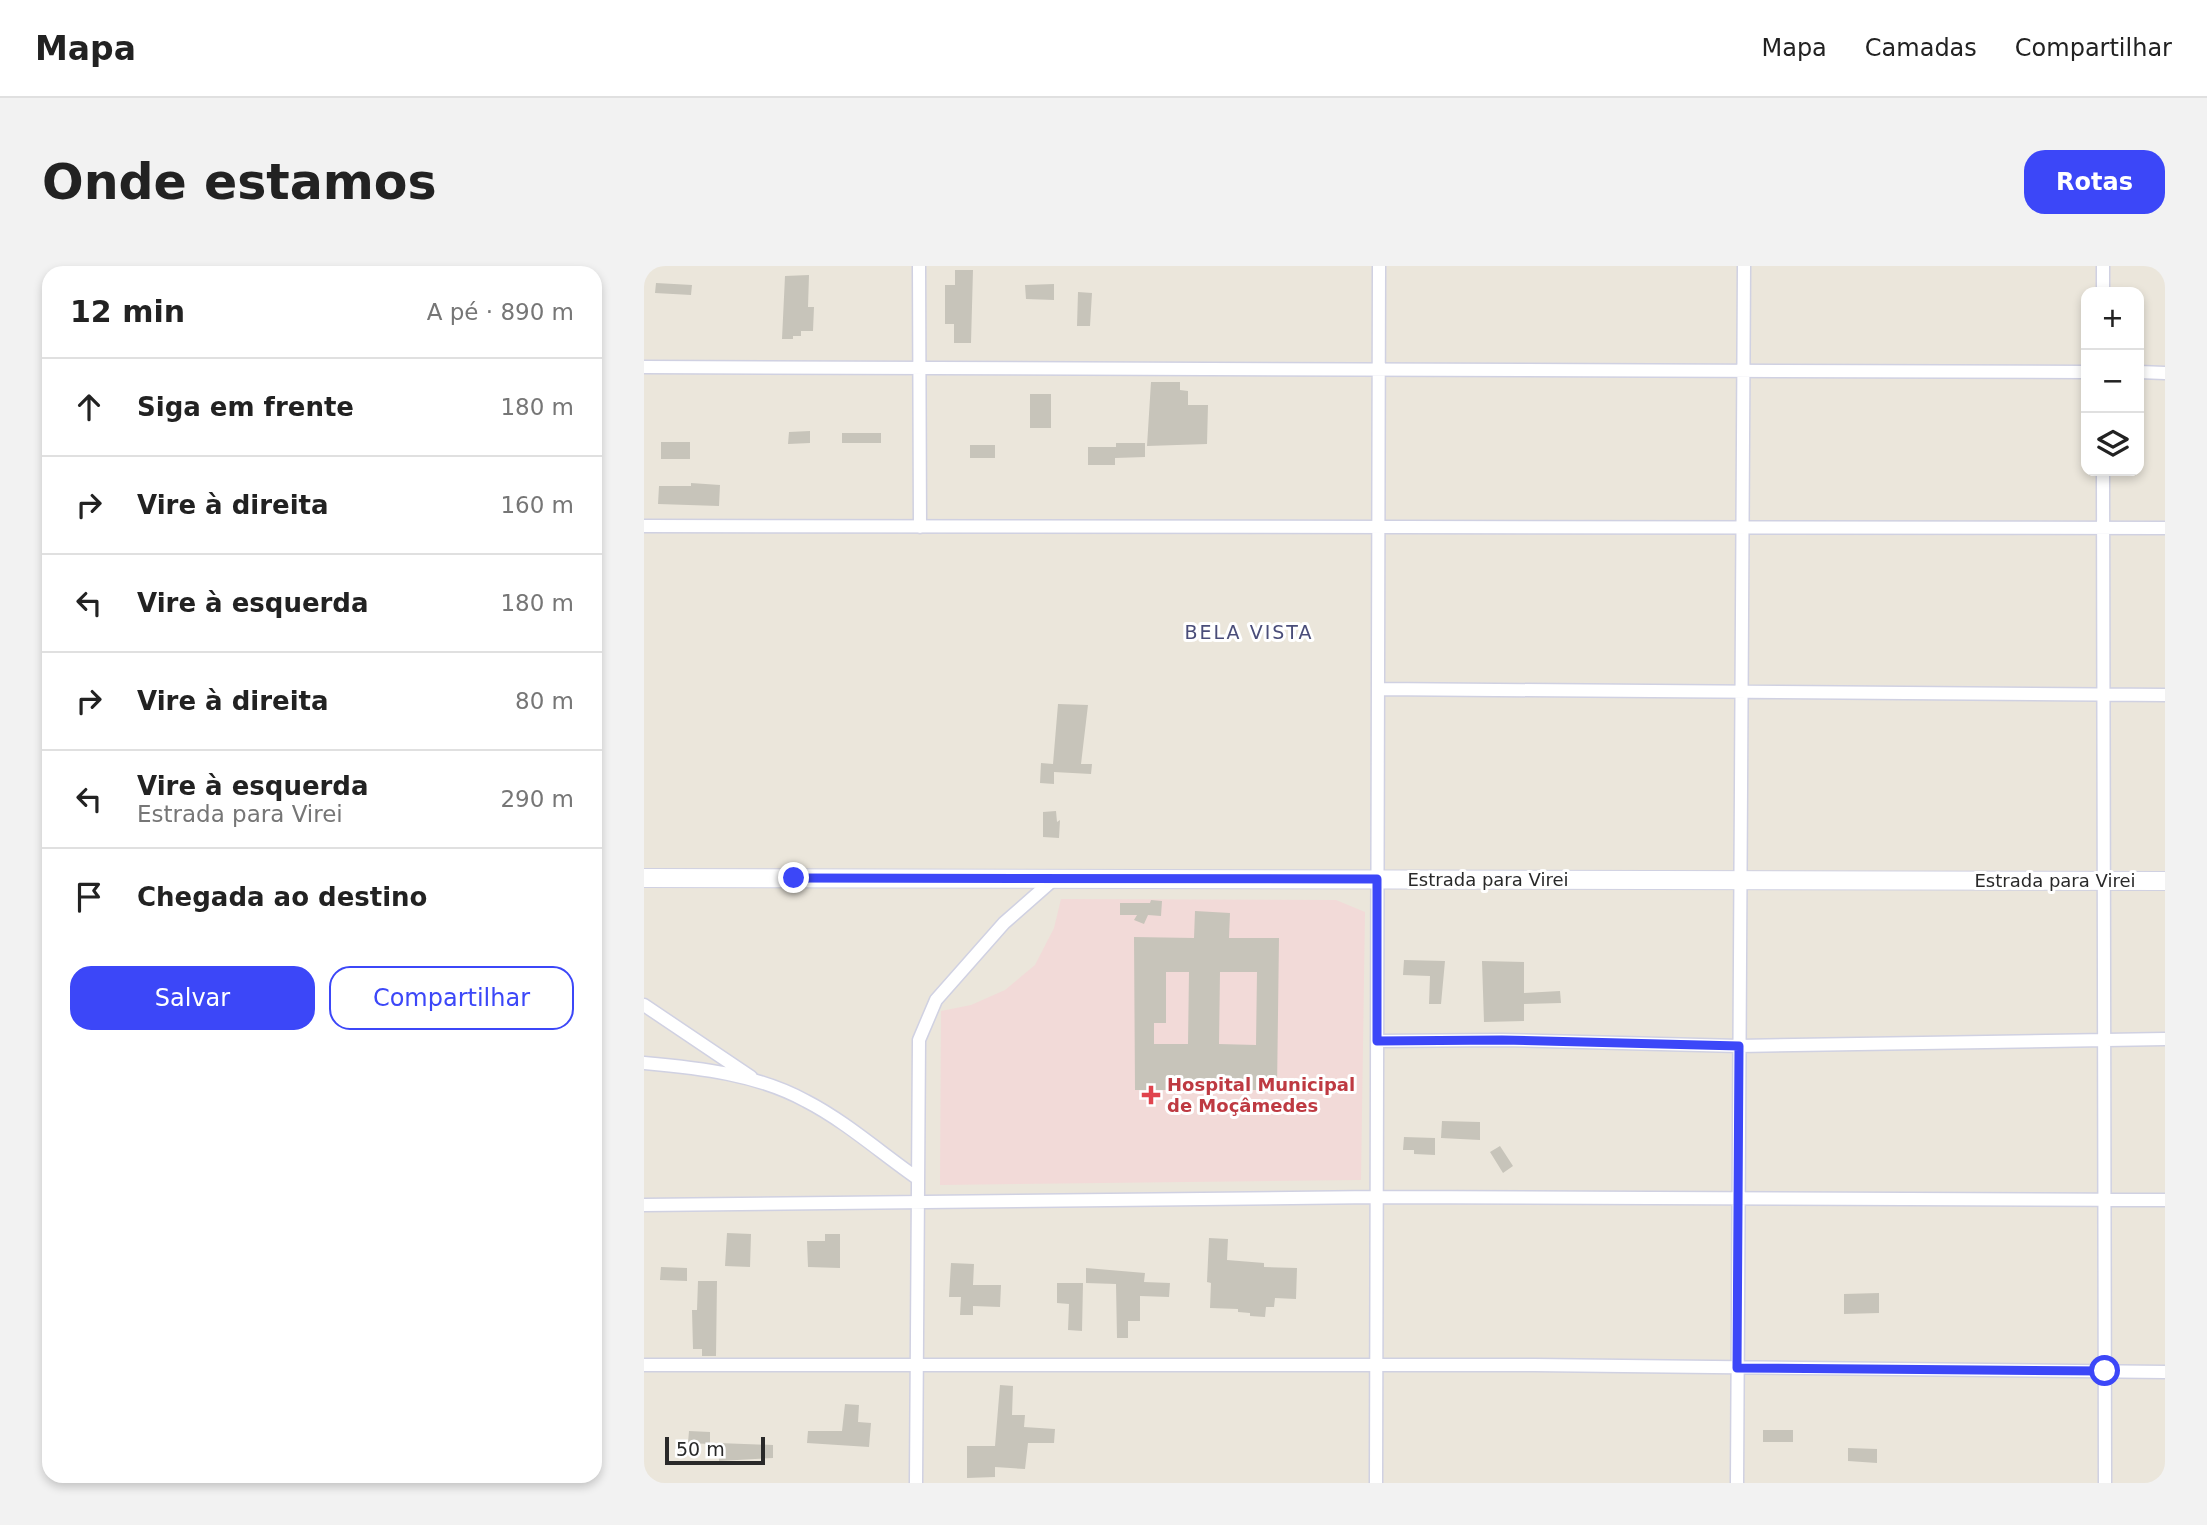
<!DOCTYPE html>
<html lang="pt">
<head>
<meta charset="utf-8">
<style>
  :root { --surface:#fff; --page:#f2f2f2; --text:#222; --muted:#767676; --line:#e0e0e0; --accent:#3c47f8 }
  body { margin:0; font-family:"DejaVu Sans",sans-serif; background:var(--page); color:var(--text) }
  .controls { position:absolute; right:21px; top:21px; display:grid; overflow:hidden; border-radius:14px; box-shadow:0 4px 10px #0003 }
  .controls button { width:63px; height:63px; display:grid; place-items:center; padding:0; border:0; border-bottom:2px solid var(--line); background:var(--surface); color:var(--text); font:35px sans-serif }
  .scale { position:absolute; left:21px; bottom:18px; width:100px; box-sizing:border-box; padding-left:7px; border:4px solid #292929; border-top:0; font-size:19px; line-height:24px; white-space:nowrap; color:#292929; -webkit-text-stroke:5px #fff; paint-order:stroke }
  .stop { position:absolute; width:21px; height:21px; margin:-16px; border:5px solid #3c47f8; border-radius:50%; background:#fff }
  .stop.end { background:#3c47f8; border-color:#fff; box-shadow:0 2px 7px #0008 }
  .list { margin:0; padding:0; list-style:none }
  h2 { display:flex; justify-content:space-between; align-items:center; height:91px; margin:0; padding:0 28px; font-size:30px }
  h2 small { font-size:23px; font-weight:400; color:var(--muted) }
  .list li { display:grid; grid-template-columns:46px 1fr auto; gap:21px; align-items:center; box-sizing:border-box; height:98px; padding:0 28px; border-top:2px solid var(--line) }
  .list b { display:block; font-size:26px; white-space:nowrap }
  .list p { margin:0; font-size:23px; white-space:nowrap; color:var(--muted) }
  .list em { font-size:23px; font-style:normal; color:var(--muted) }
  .actions { display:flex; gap:14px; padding:21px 28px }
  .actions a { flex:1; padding:16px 0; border:2px solid var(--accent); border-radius:21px; text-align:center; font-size:24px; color:var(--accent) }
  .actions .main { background:var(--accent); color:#fff }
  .icon { flex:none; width:38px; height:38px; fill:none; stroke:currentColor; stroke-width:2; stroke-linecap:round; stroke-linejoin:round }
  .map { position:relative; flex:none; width:1521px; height:1217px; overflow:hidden; border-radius:21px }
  header { display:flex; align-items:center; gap:42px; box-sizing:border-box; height:98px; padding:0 35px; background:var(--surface); border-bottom:2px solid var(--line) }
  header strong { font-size:33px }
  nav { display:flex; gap:38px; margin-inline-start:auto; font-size:24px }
  .intro { display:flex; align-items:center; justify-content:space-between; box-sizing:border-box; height:168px; padding:0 42px }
  h1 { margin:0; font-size:49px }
  .button { padding:18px 32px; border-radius:21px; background:var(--accent); color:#fff; font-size:24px; font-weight:700 }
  main { display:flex; gap:42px; padding:0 42px }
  aside { flex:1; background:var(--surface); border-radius:21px; box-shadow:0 4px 10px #0003 }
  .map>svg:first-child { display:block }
  .medical { fill:#f2dad8 }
  .building { fill:#c7c4ba; fill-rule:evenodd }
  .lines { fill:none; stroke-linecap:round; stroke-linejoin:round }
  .street-casing { stroke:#d0d1e2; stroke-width:15 }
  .secondary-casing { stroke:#d0d1e2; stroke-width:20 }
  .street { stroke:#fff; stroke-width:12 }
  .secondary { stroke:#fff; stroke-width:18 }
  .route { stroke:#3c47f8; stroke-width:9 }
  .health-dot { fill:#e0444e; stroke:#fff; stroke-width:2.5 }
  .labels { text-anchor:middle; stroke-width:6; stroke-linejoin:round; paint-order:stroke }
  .street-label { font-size:18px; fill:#292929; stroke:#fff }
  .health-label { font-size:18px; font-weight:bold; fill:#be3a42; stroke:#fff; text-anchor:start }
  .neighbourhood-label { font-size:19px; letter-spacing:2px; fill:#4a4d79; stroke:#fff }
</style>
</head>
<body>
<header>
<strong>Mapa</strong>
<nav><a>Mapa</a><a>Camadas</a><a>Compartilhar</a></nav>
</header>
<div class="intro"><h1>Onde estamos</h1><a class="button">Rotas</a></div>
<main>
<aside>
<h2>12 min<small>A pé · 890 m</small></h2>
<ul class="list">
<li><svg class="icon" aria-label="ahead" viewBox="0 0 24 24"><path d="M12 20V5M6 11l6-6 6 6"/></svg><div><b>Siga em frente</b></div><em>180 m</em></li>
<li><svg class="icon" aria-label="right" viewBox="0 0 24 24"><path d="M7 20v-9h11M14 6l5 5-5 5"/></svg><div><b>Vire à direita</b></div><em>160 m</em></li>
<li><svg class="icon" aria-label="left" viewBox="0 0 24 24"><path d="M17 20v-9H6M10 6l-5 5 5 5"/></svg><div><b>Vire à esquerda</b></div><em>180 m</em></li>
<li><svg class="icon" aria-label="right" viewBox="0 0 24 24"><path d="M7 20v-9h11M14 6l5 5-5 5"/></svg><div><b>Vire à direita</b></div><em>80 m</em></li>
<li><svg class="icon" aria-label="left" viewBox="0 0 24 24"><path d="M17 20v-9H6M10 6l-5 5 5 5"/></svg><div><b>Vire à esquerda</b><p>Estrada para Virei</p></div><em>290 m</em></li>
<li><svg class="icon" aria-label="arrive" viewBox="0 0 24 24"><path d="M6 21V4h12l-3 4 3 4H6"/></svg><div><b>Chegada ao destino</b></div></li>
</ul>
<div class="actions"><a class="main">Salvar</a><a>Compartilhar</a></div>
</aside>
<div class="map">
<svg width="1521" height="1217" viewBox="0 0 1521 1217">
  <rect width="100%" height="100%" fill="#ebe6db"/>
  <path class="medical" d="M417 633 692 634 721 646 717 914 296 919 297 745 327 739 361 724 391 699 410 662Z"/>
  <path class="building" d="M311 4H329L327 77H310V58H301V19H311Z
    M165 9 164 41H170L169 65H157V70H149V73H138L141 10Z
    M12 17 48 19 47 29 11 27Z
    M410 18V34L382 33 381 19Z
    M434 26 448 27 446 60H433Z
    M507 116H536V124L544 125V139H564L563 178 503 180Z
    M386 128H407V162H386Z
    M166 165V177L144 178 145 166Z
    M198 167H237V177H198Z
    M17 176H46V193H17Z
    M472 177H501V191L471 192V199H444V181H472Z
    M326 179H351V192H326Z
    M47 217 76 219 75 240 14 238 15 220H47Z
    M414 438 444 439 437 498H448L447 508 410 506V518L396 517 397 497 409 498Z
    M412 545 413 556 416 554 415 572 399 571V546Z
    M507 634 518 635 517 650 504 649 500 658 490 654 493 649H476V637H506Z
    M551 645 586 647 585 672H635L633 824H491L490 671 550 672ZM522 706H545L544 778H510V757H522ZM576 706H613L612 779 575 778Z
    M760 694 801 695 797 738H785L786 710 759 709Z
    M838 695 880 696V727L916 725 917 737 880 738V755L840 756Z
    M798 855 836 856V874L797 872Z
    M760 871 791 872V889L770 888V884H759Z
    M856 880 869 900 859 907 846 886Z
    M83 967 107 968 106 1001 81 1000Z
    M181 968H196V1002L164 1001 163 975H181Z
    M565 972 584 973 583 994 620 997V1001L653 1002 652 1033 631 1032 630 1041H622L621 1051 606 1050V1047L594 1046V1043L566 1042 567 1017 563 1016Z
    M307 997 330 998 329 1019H357L356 1041 329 1040V1049H316L317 1031H305Z
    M17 1001 43 1002V1015L16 1014Z
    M442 1002 501 1007 500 1016 526 1017 525 1031 496 1030V1055H484V1072H473L472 1018 442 1017Z
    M54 1015H73L72 1090H58V1083H49L48 1044H53Z
    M413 1017H439L438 1065 424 1064 425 1038 413 1037Z
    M1235 1027V1047L1200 1048V1028Z
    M356 1119 369 1120 368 1149H381L380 1161 411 1163 410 1177H384L381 1203 351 1201V1211L323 1212V1180H351Z
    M201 1138 215 1139 214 1156 227 1157 225 1181 163 1177 164 1165H198Z
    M1119 1164H1149V1176H1119Z
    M45 1165 66 1166V1178L44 1177Z
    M74 1177 129 1179V1192L75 1195Z
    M1204 1182 1233 1183V1197L1204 1195Z"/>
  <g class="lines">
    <defs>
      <path id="street" d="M275 0 276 261
        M1459 0V26
        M0 101 1442 106
        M1495 106 1521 107
        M1459 205 1461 1217
        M0 260 1521 262
        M734 423 1521 429
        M0 739 107 811
        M733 775 858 774 1095 780 1521 773
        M0 797C55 802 113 808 162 835 201 855 237 887 273 912
        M0 939 732 931 1521 934
        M0 1099H890L1521 1106
        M272 1217 275 774 292 734 360 657 410 613
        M732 1217 735 0
        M1093 1217 1100 0"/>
      <path id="secondary" d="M0 612 1521 615"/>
    </defs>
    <use href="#street" class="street-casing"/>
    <use href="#secondary" class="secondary-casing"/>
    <use href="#street" class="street"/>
    <use href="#secondary" class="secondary"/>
  </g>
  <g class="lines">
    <path class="route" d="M150 612 733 613V775L858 774 1095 780 1093 1102 1461 1105"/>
  </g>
  <path class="health-dot" d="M503.5 818.5h7v7h7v7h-7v7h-7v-7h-7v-7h7z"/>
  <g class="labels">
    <g class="street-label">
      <text x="844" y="620">Estrada para Virei</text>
      <text x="1411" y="621">Estrada para Virei</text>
    </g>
    <g class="health-label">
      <text x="523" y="825">Hospital Municipal<tspan x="523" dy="21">de Moçâmedes</tspan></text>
    </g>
    <g class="neighbourhood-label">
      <text x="605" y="373">BELA VISTA</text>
    </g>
  </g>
</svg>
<div class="controls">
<button>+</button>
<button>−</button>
<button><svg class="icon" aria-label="layers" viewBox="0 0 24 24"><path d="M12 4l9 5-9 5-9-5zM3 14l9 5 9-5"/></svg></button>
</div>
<div class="scale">50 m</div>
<div class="stop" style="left:1461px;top:1105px"></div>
<div class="stop end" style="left:150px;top:612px"></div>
</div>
</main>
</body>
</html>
